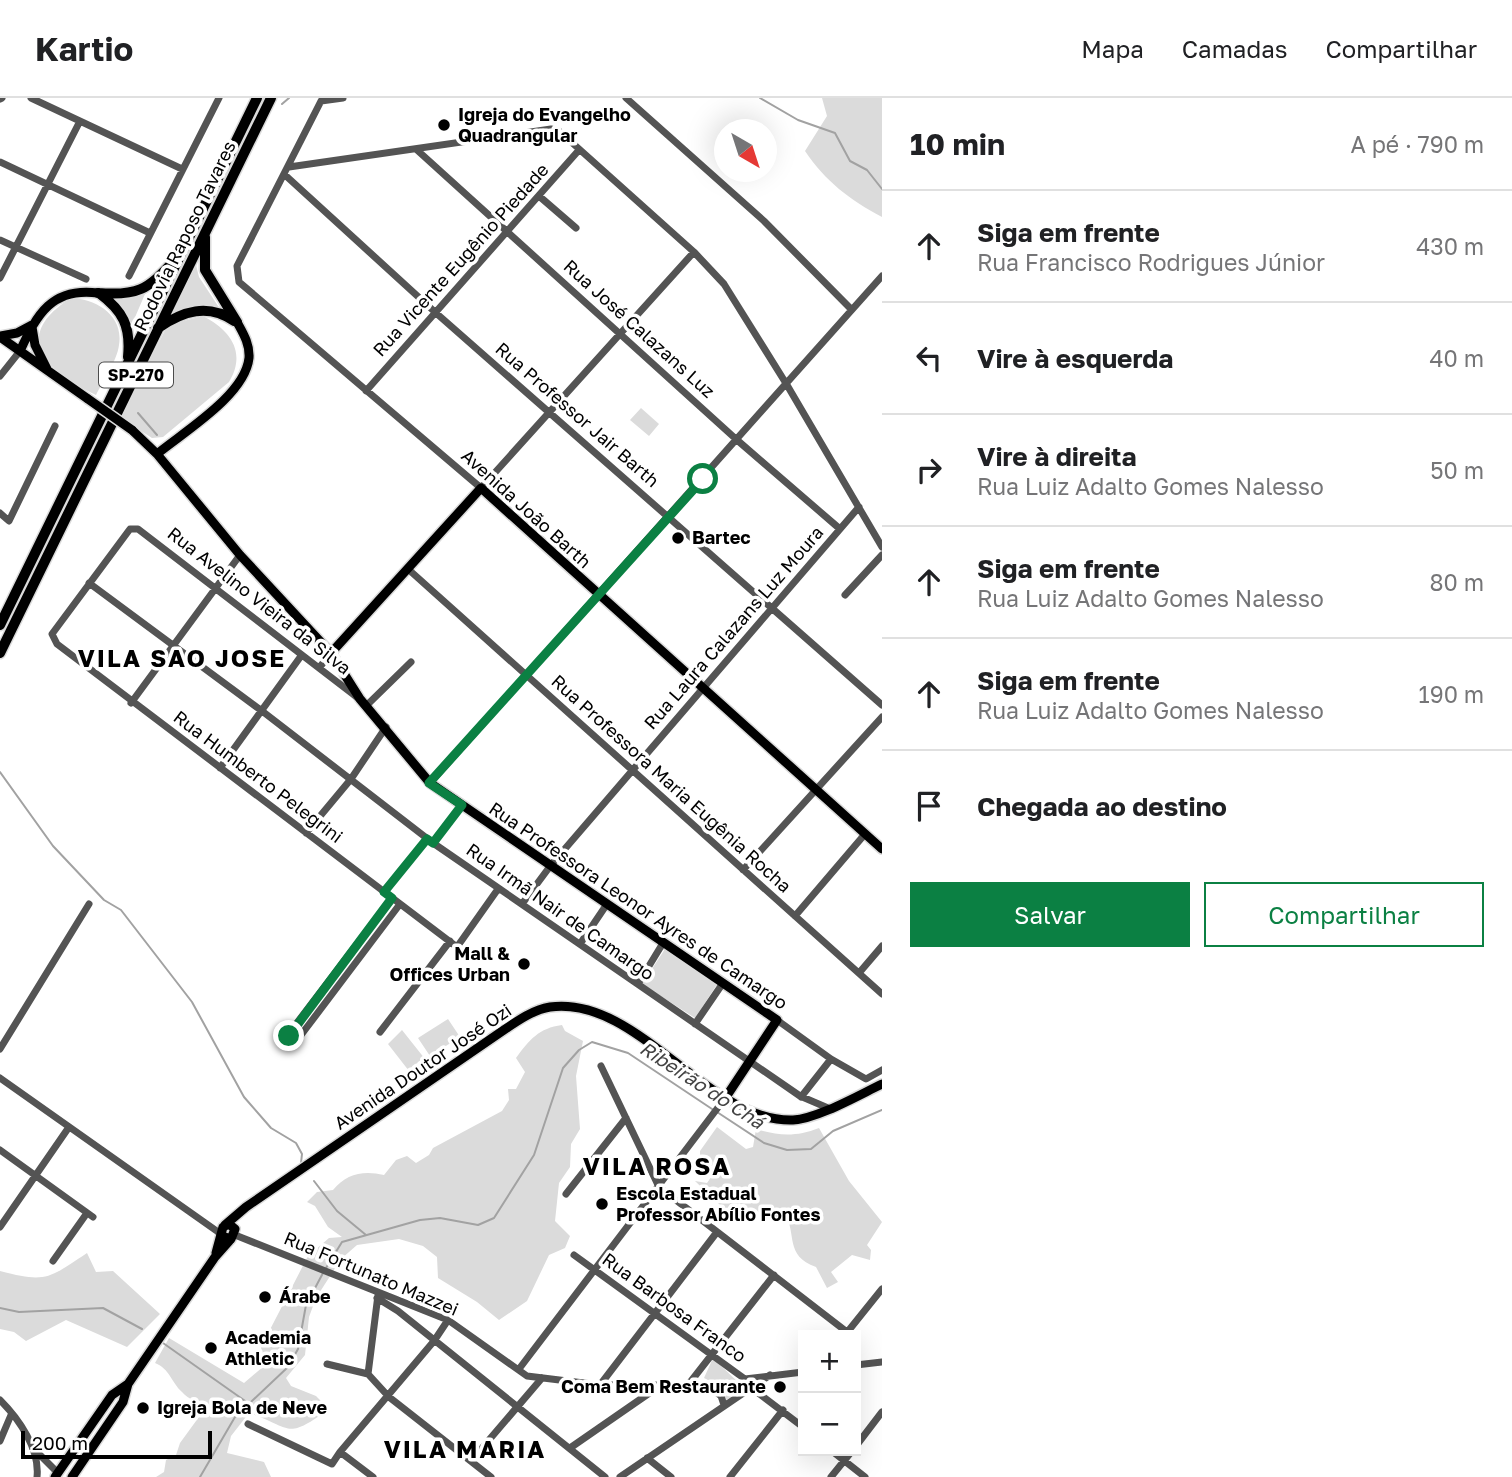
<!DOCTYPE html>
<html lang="pt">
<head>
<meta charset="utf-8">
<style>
  :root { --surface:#fff; --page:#f2f2f2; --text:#202124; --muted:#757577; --line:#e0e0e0; --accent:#0b8043 }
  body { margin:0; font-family:"Golos Text",sans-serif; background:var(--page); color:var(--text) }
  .controls { position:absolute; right:21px; bottom:21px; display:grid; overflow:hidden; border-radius:0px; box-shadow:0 7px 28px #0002 }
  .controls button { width:63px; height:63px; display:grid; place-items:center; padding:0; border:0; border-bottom:2px solid var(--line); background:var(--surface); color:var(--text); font:35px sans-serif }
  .compass { position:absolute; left:714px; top:21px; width:63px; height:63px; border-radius:50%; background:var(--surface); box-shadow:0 7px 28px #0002; rotate:141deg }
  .scale { position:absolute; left:21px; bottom:18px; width:191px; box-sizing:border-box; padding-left:7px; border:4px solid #000; border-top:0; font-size:19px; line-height:24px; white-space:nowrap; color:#000; -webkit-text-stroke:5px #fff; paint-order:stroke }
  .stop { position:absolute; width:21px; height:21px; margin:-16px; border:5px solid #0b8043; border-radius:50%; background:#fff }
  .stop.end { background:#0b8043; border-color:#fff; box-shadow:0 2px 7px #0008 }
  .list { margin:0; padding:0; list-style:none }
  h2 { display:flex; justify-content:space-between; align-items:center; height:91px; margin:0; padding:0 28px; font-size:30px }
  h2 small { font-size:23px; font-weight:400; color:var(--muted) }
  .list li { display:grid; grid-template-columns:46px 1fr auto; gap:21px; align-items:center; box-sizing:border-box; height:112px; padding:0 28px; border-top:2px solid var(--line) }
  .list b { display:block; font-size:26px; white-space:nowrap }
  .list p { margin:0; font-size:23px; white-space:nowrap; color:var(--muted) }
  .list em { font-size:23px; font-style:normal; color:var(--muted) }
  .actions { display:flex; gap:14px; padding:21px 28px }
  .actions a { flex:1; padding:16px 0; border:2px solid var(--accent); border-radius:0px; text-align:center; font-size:24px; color:var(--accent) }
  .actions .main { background:var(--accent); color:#fff }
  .icon { flex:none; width:38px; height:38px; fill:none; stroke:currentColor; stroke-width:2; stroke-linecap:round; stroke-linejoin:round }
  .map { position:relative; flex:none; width:882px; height:1379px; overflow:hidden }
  header { display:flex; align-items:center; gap:42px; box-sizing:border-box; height:98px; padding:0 35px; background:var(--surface); border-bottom:2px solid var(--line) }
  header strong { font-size:33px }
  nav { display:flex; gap:38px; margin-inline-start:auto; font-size:24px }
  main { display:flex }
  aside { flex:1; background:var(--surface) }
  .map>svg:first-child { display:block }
  .green { fill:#dbdbdb }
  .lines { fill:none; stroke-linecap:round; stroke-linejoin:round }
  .stream { stroke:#a2a2a2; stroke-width:2 }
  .major-casing { stroke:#dbdbdb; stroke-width:12 }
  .highway-casing { stroke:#dbdbdb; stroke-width:13 }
  .minor { stroke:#545454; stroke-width:7 }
  .major { stroke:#000; stroke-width:9 }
  .highway { stroke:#000; stroke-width:10 }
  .major-bridge-casing { stroke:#dbdbdb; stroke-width:12; stroke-linecap:butt }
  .major-bridge { stroke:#000; stroke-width:9 }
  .route { stroke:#0b8043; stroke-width:9 }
  .poi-dot { fill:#000; stroke:#fff; stroke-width:2.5 }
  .labels { text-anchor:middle; stroke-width:7; stroke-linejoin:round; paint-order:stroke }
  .shield { fill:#fff; stroke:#4c4c4c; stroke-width:2 }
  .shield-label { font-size:16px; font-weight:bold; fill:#000 }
  .poi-label { font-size:18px; font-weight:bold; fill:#000; stroke:#fff; text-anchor:start }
  .street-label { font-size:18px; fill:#000; stroke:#fff }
  .water-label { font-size:19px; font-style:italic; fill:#434343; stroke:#fff }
  .district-label { font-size:24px; font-weight:bold; letter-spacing:2px; fill:#000; stroke:#fff }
</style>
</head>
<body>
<header>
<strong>Kartio</strong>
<nav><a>Mapa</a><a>Camadas</a><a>Compartilhar</a></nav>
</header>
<main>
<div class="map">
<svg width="882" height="1379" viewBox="0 0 882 1379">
  <rect width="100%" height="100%" fill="#fff"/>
  <path class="green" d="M822 0H882V119C850 102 825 83 805 53L827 18Z
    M195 163 199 179 222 214 202 208 165 216Z
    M148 189 130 231 106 198Z
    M71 200C96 201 124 217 119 247 117 263 103 283 96 297 48 274 9 239 71 200Z
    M203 218C230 232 247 254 229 284L163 339 152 340 119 319 168 227Z
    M641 310 659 326 649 338 630 322Z
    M665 851 718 885 695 920 642 886Z
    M448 921 460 939 430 958 418 940Z
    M562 927 565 933 583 943 576 978 580 1031 571 1046 570 1069 559 1085 555 1123 570 1138 565 1150 549 1157 527 1203 499 1222 477 1204 438 1180 437 1159 423 1148 399 1141 357 1147 341 1161 316 1200 309 1219 305 1257 286 1280 291 1288 316 1298 329 1311C285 1343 293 1330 249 1315L231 1338 227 1355 264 1364 271 1379H156L164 1374 166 1362 176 1357 180 1345 204 1312C198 1303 189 1302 182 1294 171 1284 170 1271 155 1265L169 1240 244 1285 264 1268 261 1249 308 1158 329 1140 342 1139 328 1129 315 1108 307 1104 317 1094 333 1092C346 1076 363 1072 384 1077L396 1062 407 1058 416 1065 429 1057 433 1050 502 1013 509 1002 508 991H516L525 974 516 960C529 942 539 930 562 927Z
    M402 932 425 961 409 973 388 946Z
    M717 1029 746 1051 753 1049 756 1031C779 1038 796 1039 819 1030L849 1083 882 1124 867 1147 871 1152 870 1162 852 1157 831 1174 838 1184 827 1190 816 1169C784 1158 797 1134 785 1117L776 1119 771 1113 750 1115 739 1105 734 1113 727 1114 695 1083 707 1085 714 1075 700 1062V1053Z
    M87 1155 96 1174 113 1173 160 1216 127 1249 66 1222 26 1243 14 1234 0 1231V1173C46 1185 48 1181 87 1155Z
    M713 1260 744 1290 725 1303 714 1285 704 1280Z"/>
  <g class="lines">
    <path class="stream" d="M760 0 798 22 835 35 850 63 867 72 882 91
      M282 6 289 0
      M138 315 157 337
      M0 674 53 748 104 802 121 812 192 904 244 999 271 1030 296 1045 302 1056 301 1065
      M717 1014 764 1045 787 1052 811 1051 833 1033 882 1012
      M314 1083 337 1113 366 1137
      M326 1170 342 1144 420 1122 440 1120 478 1127 494 1120 534 1057 563 970 579 952 592 944 628 955 712 1011
      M0 1210 19 1214 103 1210 142 1231
      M163 1245 248 1305
      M200 1379 235 1319 288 1269 298 1251 306 1207 323 1175"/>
    <defs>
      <path id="major" d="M32 229 35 247 47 271
        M0 238 17 235 32 227
        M0 239 88 301
        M20 253C37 216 52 189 98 195
        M132 332 157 356 240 457 331 555 360 601 430 685 777 922 726 999
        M157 356C185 333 245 297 249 260 250 246 243 235 237 224
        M331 555 481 390 882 751
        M225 1127 246 1109 498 936C513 926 531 912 550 909 638 897 708 1025 793 1022 817 1021 859 997 882 986
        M216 1155 223 1129 229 1126 235 1131 231 1141 222 1138
        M55 1379 112 1297 128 1286 215 1159 231 1141
        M72 1379 123 1304 128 1286"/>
      <path id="highway" d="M205 139V172L237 224
        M98 195C138 198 147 192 174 163
        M99 195C123 213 131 228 128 259
        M158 230C183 213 208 205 234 223
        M0 527 257 0
        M0 555 271 0"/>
    </defs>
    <use href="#major" class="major-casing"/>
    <use href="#highway" class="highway-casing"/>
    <path class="minor" d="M31 0 182 71
      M343 0 321 3 237 168 239 184 481 390 694 154
      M626 0 764 123 850 210
      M0 1 2 0
      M417 52 737 342 840 431
      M0 64 150 135
      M289 69 551 31 559 33 694 154 724 186 787 287 882 449
      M285 77 436 215 882 607
      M539 98 576 130
      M0 142 86 181
      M129 178 219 0
      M0 180 80 23
      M0 278 20 253
      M366 293 579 52
      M0 415 9 423 55 328
      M408 471 882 896
      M89 485 262 613 433 745 800 998 828 1010
      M845 497 882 457
      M319 570 331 555
      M358 600 138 431H130L52 536 57 546 457 849 498 791
      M131 605 240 457
      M366 608 411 564
      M220 670 301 558
      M430 685 882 178
      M306 735 351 681 386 629
      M433 745 462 707
      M743 772 882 619
      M384 794 427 741
      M392 800 290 934V942L298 941 400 806
      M522 806 551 767 859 409
      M795 818 865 736
      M580 846 607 806
      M859 875 882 848
      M638 886 663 845
      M777 922 831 961 866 981 882 972
      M695 926 723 885
      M380 934 450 843
      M0 951 89 806
      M601 968 659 1089 847 1234
      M0 980 221 1136
      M801 999 831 961
      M0 1052 93 1119
      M566 1096 626 1020
      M0 1129 69 1029
      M235 1137 448 1222 527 1278 600 1287H707L721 1298 724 1307
      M574 1157 738 1276 745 1281 748 1294
      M53 1163 87 1115
      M378 1197 368 1276 389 1299 491 1379
      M377 1200 398 1213 605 1379
      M845 1237 882 1191
      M327 1266 368 1276
      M856 1267 882 1264
      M519 1271 726 999
      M745 1281 803 1274
      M600 1287 717 1134
      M688 1287 774 1177
      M753 1291 803 1329
      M0 1302C19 1321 40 1351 37 1379
      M248 1326 332 1366 340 1354 373 1379
      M0 1343 11 1317
      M856 1348 882 1314
      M570 1350 661 1287
      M34 1351 58 1375
      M832 1353 865 1379
      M340 1354 434 1243 448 1222
      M647 1360 671 1379
      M471 1363 542 1280
      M620 1379 770 1277
      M730 1379 783 1312
      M831 1379 852 1353"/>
    <use href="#major" class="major"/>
    <use href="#highway" class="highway"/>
    <defs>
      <path id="major-bridge" d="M88 301 132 332"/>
    </defs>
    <use href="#major-bridge" class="major-bridge-casing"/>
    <use href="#major-bridge" class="major-bridge"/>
  </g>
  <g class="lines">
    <path class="route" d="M289 938 392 800 384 794 427 741 433 745 462 707 429 685 703 381"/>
  </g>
  <g class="poi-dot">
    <circle cx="444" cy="27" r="7"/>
    <circle cx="678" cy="440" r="7"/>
    <circle cx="524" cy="866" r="7"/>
    <circle cx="602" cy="1106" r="7"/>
    <circle cx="265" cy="1199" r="7"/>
    <circle cx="211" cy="1250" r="7"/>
    <circle cx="780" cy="1289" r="7"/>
    <circle cx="143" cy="1310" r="7"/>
  </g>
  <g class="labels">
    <rect class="shield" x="99" y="264.5" width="74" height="25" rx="5"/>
    <g class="shield-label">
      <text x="136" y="283">SP-270</text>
    </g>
    <g class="poi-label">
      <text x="458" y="23">Igreja do Evangelho<tspan x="458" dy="21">Quadrangular</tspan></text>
      <text x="692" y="446">Bartec</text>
      <text x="510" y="862" text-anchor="end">Mall &amp;<tspan x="510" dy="21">Offices Urban</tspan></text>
      <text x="616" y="1102">Escola Estadual<tspan x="616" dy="21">Professor Abílio Fontes</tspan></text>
      <text x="279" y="1205">Árabe</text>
      <text x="225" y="1246">Academia<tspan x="225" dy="21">Athletic</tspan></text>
      <text x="766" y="1295" text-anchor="end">Coma Bem Restaurante</text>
      <text x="157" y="1316">Igreja Bola de Neve</text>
    </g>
    <g class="street-label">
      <text transform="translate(185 138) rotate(-64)" y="6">Rodovia Raposo Tavares</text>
      <text transform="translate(461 162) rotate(-48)" y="6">Rua Vicente Eugênio Piedade</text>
      <text transform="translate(639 231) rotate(42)" y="6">Rua José Calazans Luz</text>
      <text transform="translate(577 317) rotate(41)" y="6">Rua Professor Jair Barth</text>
      <text transform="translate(526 411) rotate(42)" y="6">Avenida João Barth</text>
      <text transform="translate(259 503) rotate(38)" y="6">Rua Avelino Vieira da Silva</text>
      <text transform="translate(734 530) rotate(-49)" y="6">Rua Laura Calazans Luz Moura</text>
      <text transform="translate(258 679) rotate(37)" y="6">Rua Humberto Pelegrini</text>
      <text transform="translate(671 686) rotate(42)" y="6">Rua Professora Maria Eugênia Rocha</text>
      <text transform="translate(638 808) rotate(34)" y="6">Rua Professora Leonor Ayres de Camargo</text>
      <text transform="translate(560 814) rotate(35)" y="6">Rua Irmã Nair de Camargo</text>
      <text transform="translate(423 969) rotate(-34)" y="6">Avenida Doutor José Ozi</text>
      <text transform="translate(371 1176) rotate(23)" y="6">Rua Fortunato Mazzei</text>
      <text transform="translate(674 1210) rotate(36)" y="6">Rua Barbosa Franco</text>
    </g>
    <g class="water-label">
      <text transform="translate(702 987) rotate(33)" y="7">Ribeirão do Chá</text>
    </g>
    <g class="district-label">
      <text x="182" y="569">VILA SAO JOSE</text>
      <text x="657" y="1077">VILA ROSA</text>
      <text x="465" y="1360">VILA MARIA</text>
    </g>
  </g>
</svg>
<div class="controls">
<button>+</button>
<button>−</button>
</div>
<svg class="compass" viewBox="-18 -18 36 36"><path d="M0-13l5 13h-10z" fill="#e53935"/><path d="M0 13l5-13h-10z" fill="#757577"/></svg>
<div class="scale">200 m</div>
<div class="stop" style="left:703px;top:381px"></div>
<div class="stop end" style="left:289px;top:938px"></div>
</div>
<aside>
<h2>10 min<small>A pé · 790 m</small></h2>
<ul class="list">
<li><svg class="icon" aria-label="ahead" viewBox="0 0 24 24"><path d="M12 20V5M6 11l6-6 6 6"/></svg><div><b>Siga em frente</b><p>Rua Francisco Rodrigues Júnior</p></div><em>430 m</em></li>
<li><svg class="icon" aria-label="left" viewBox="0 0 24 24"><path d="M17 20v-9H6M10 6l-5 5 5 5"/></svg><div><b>Vire à esquerda</b></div><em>40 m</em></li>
<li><svg class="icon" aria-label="right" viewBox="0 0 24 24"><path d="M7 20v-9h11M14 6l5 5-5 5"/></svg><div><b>Vire à direita</b><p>Rua Luiz Adalto Gomes Nalesso</p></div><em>50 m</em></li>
<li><svg class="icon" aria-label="ahead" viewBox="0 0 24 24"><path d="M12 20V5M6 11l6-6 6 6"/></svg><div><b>Siga em frente</b><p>Rua Luiz Adalto Gomes Nalesso</p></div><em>80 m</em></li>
<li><svg class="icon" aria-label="ahead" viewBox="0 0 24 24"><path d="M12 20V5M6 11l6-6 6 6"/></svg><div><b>Siga em frente</b><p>Rua Luiz Adalto Gomes Nalesso</p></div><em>190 m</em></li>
<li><svg class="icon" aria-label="arrive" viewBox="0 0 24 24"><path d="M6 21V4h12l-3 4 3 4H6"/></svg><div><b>Chegada ao destino</b></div></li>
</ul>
<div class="actions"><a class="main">Salvar</a><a>Compartilhar</a></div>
</aside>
</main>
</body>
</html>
